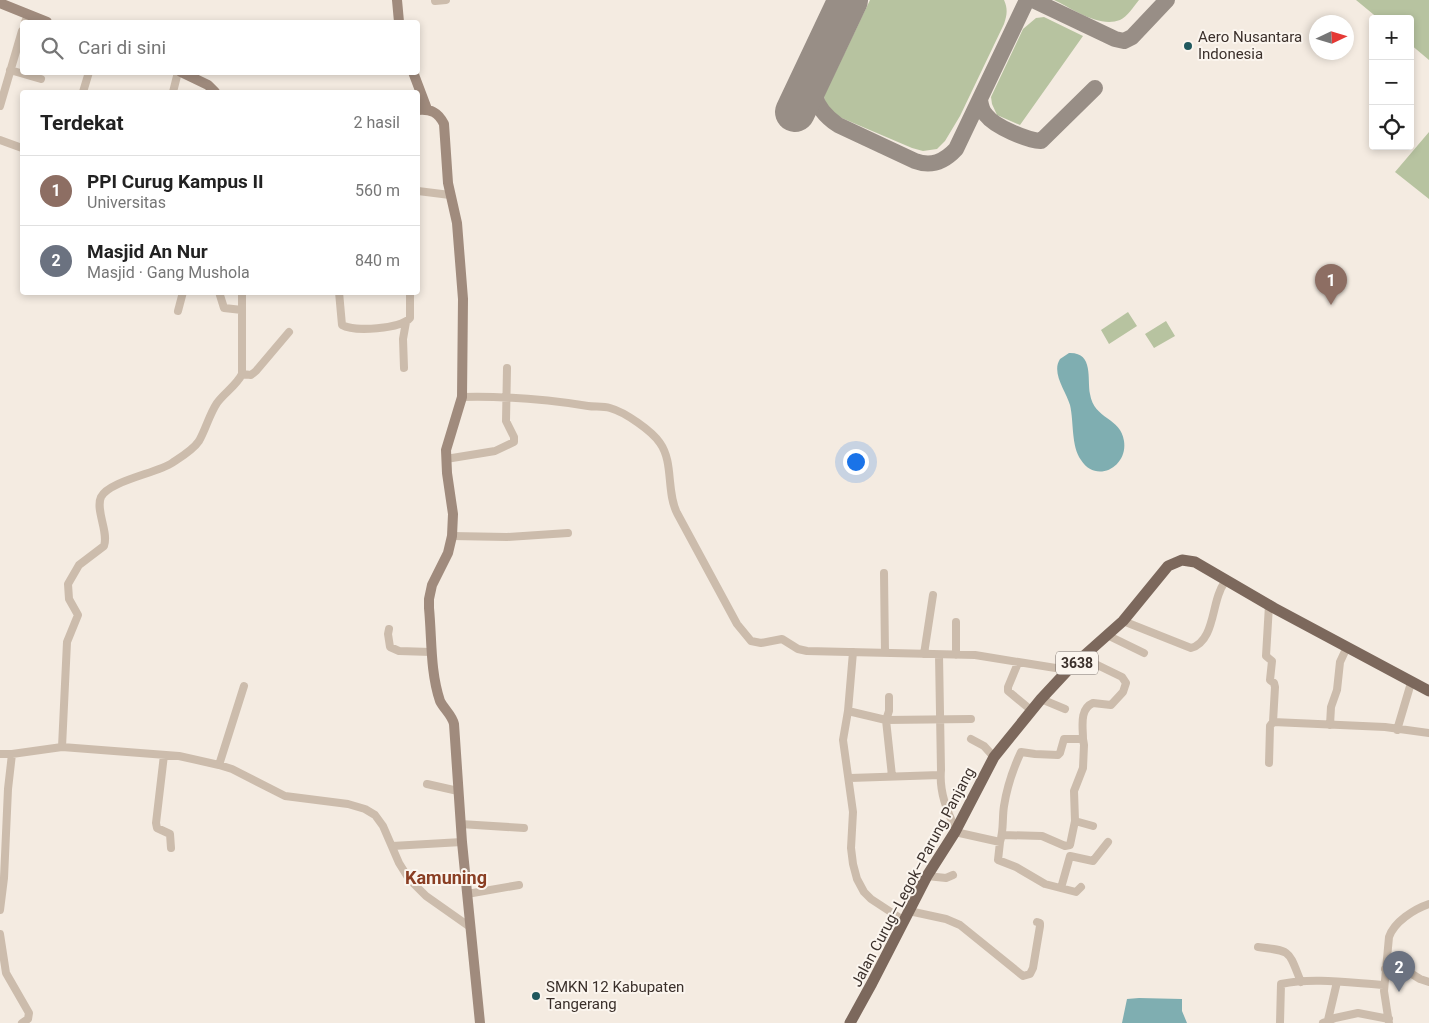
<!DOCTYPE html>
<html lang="id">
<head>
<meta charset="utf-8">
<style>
  :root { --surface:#fff; --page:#f2f2f2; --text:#222; --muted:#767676; --line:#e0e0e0; --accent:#b45309 }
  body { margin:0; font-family:Roboto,sans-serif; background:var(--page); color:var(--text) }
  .controls { position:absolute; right:15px; top:15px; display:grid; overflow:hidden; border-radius:5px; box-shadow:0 2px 8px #0003 }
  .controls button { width:45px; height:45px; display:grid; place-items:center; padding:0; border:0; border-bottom:1px solid var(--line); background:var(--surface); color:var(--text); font:25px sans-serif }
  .compass { position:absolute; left:1309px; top:15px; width:45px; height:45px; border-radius:50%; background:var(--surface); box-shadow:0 2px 8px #0003; rotate:86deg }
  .you { position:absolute; left:855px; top:461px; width:18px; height:18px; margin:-12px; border:4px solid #fff; border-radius:50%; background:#1a73e8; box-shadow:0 0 0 8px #1a73e833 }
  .badge { display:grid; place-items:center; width:32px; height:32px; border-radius:50%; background:var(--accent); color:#fff; font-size:16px; font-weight:700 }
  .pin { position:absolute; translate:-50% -41px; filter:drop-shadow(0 1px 2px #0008) }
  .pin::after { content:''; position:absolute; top:26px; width:18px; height:15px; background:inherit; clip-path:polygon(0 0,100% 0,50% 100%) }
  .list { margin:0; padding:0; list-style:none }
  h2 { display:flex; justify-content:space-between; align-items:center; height:65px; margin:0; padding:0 20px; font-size:21px }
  h2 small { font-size:16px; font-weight:400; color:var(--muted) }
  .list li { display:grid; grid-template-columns:32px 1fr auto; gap:15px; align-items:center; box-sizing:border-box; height:70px; padding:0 20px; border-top:1px solid var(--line) }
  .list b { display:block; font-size:19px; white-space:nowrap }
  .list p { margin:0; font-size:16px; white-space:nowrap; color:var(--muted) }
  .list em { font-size:16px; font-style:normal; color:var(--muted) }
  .icon { flex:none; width:28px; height:28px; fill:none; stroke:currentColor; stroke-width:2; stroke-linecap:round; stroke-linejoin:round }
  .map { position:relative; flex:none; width:1429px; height:1023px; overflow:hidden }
  .search { position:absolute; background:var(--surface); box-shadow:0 2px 8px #0003; left:20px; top:20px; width:400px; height:55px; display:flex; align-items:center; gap:12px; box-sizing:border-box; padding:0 18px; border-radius:5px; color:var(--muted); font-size:19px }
  .panel { position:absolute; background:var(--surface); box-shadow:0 2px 8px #0003; left:20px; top:90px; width:400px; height:205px; border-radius:5px }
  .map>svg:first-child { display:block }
  .green { fill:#b7c3a0 }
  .water { fill:#7faeb1 }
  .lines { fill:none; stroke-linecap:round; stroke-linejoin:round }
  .taxiway { stroke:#988e86; stroke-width:16 }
  .runway { stroke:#988e86; stroke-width:40 }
  .street { stroke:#ccbcac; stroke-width:8 }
  .secondary { stroke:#a08b7d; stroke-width:10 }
  .primary { stroke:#7c685c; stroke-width:11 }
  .poi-dot { fill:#20585d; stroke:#fbf5ee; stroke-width:2 }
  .labels { text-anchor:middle; stroke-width:4; stroke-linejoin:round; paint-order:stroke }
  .shield { fill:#fbf5ee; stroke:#756b66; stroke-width:1 }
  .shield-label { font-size:14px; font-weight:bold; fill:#3b302b }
  .poi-label { font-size:15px; fill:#3b302b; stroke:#fbf5ee; text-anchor:start }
  .street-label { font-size:15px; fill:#3b302b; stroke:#fbf5ee }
  .quarter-label { font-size:18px; font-weight:bold; fill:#8a3e23; stroke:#fbf5ee }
</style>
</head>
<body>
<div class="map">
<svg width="1429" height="1023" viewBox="0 0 1429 1023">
  <rect width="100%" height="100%" fill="#f4ebe1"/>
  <path class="green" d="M870 0H1004C1008 9 1007 15 1004 24L960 116 945 141 937 149 923 151 912 148 837 116C830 110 825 105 824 96Z
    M1054 0H1139C1134 6 1127 17 1120 20 1099 28 1073 9 1054 0Z
    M1356 0H1429V60L1410 44V19H1379Z
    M1044 17 1083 36 1020 125 997 115 992 104 991 97 1023 29 1036 18Z
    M1429 132V199L1395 172Z
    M1128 312 1137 326 1109 344 1101 330Z
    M1166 321 1175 336 1154 348 1145 334Z"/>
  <path class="water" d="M1069 353C1094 352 1087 379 1090 394 1094 420 1121 417 1124 441 1128 467 1096 484 1081 460 1071 446 1074 422 1070 405 1066 391 1051 373 1060 359Z
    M1139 998 1182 999V1011L1187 1023H1122L1127 999Z"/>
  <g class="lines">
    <path class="taxiway" d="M1033 0 1115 39 1124 41 1132 37 1167 0
      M821 56C810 86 810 106 838 125L915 161C931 167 944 162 956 149L1027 0
      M980 100C981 106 982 111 986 115 995 127 1027 140 1041 141L1095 88"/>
    <path class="runway" d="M795 112 848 0"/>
    <path class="street" d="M435 1 446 0
      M25 22 28 15
      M10 70 41 79
      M83 92 89 72
      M173 92 178 72
      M0 106 22 31
      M0 140 22 148
      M418 191 450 195
      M219 292 224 308 242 310
      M339 292 342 325C354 332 401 329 410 318V292
      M178 311 183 292
      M404 368 403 339 406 322
      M242 374 251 375 256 371 289 332
      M462 397C505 396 545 399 588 406 595 407 603 406 610 408 625 412 652 431 660 443 674 463 666 491 677 513L737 624 751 641 761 643 782 639 798 649 807 651 975 655 1068 670
      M446 459 495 451 514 442V437L506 421 507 368
      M452 536 507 537 568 533
      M884 573 885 653
      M1269 605 1266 656 1272 661 1270 680 1274 683 1275 687 1273 722
      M1123 621 1191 648C1213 642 1212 608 1220 591 1221 587 1224 584 1226 580
      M956 622V655
      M389 629 388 634 390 647 399 651 431 652
      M1107 635 1144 653
      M853 652 848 711 843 740 853 812 851 848 853 864 857 879 864 892 871 899 903 920
      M924 654 933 595
      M939 655 941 770C939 792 947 811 956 830
      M1018 663 1008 687V691L1031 710
      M889 697V711L886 720 892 776
      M1041 699 1065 709
      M848 711 886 720 971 719
      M1330 725 1331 707 1337 690 1340 662 1347 647
      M1397 730 1411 683
      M971 739 984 746 994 757
      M1083 739C1083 727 1079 709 1093 703L1111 705 1123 692 1126 683 1122 677 1083 658
      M62 747 67 642 78 615 69 599 68 584 79 565 104 546C109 532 95 510 101 497 109 481 157 473 172 463 181 457 193 450 199 441 206 429 209 415 217 403 224 393 237 385 242 374V292
      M0 754H12L62 747 179 756 219 765 232 769 285 796 348 804 365 809 375 815 383 826 399 863 409 879 426 896 470 927
      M164 755 156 823 157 828 170 834 171 848
      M1269 763 1270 726 1273 722 1385 727 1429 733
      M219 765 244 686
      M850 778 940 775
      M427 784 458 791
      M1075 821 1093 826
      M460 824 524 828
      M955 832 1000 842C1004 830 1002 818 1004 806 1007 787 1013 769 1021 752L1035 754 1058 755 1060 753 1064 739H1083L1084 745 1083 768 1074 791 1075 821 1070 845 1065 846 1042 836 1002 835
      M1000 842 998 860 1016 867 1045 884 1076 892 1081 887
      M392 846 462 842
      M927 876 946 878 953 875
      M1061 888 1070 856 1093 861 1108 842
      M467 894 519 885
      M0 910 4 878 8 789 12 754
      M909 911 946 919 960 925 1023 976 1030 974 1033 968 1040 926V923L1037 922
      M0 934 6 973 29 1013 28 1019 22 1023
      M1258 947C1292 951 1288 950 1301 982
      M1385 969 1407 971 1420 979 1429 982
      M1328 1020 1337 982
      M1280 1023 1281 984C1313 977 1351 983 1384 985
      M1323 1023 1335 1018 1358 1013 1389 1019
      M1389 1023 1384 991 1389 937C1394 922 1414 909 1429 904"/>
    <path class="secondary" d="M397 0 399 22
      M0 3 47 22
      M181 72 208 85 215 92
      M413 72 427 109
      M418 110C431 109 438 112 444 124L448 183 457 223 463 299 462 397 446 450 447 473 453 514 452 536 448 553 432 585 429 599V608C432 639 430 671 440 701 444 709 452 715 454 724L462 842 480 1023"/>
    <path class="primary" d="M850 1023 872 983 927 876 955 832 994 757 1041 699 1068 670 1123 621 1168 566 1182 560 1195 562 1274 608 1429 691"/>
  </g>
  <g class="poi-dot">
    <circle cx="1188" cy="46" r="5"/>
    <circle cx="536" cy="996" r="5"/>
  </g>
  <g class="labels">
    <rect class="shield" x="1056" y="651.5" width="42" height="23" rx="4"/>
    <g class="shield-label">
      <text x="1077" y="668">3638</text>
    </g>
    <g class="poi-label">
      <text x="1198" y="42">Aero Nusantara<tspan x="1198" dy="17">Indonesia</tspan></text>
      <text x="546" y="992">SMKN 12 Kabupaten<tspan x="546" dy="17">Tangerang</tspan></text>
    </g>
    <g class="street-label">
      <text transform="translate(913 877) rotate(-62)" y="5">Jalan Curug–Legok–Parung Panjang</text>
    </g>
    <g class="quarter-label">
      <text x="446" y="884">Kamuning</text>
    </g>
  </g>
</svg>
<div class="controls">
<button>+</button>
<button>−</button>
<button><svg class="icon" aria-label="locate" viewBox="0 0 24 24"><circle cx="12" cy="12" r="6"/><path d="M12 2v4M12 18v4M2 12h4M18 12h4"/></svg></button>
</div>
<svg class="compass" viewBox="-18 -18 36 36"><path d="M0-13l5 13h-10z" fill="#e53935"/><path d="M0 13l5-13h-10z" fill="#767676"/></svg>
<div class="you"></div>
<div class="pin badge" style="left:1331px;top:305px;background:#8d6e63">1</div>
<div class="pin badge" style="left:1399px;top:992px;background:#6b7280">2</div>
<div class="search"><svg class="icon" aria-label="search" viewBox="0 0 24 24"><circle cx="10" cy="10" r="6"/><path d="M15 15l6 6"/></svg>Cari di sini</div>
<section class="panel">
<h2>Terdekat<small>2 hasil</small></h2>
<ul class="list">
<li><span class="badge" style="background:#8d6e63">1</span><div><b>PPI Curug Kampus II</b><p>Universitas</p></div><em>560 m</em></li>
<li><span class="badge" style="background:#6b7280">2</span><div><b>Masjid An Nur</b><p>Masjid · Gang Mushola</p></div><em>840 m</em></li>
</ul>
</section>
</div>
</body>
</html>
